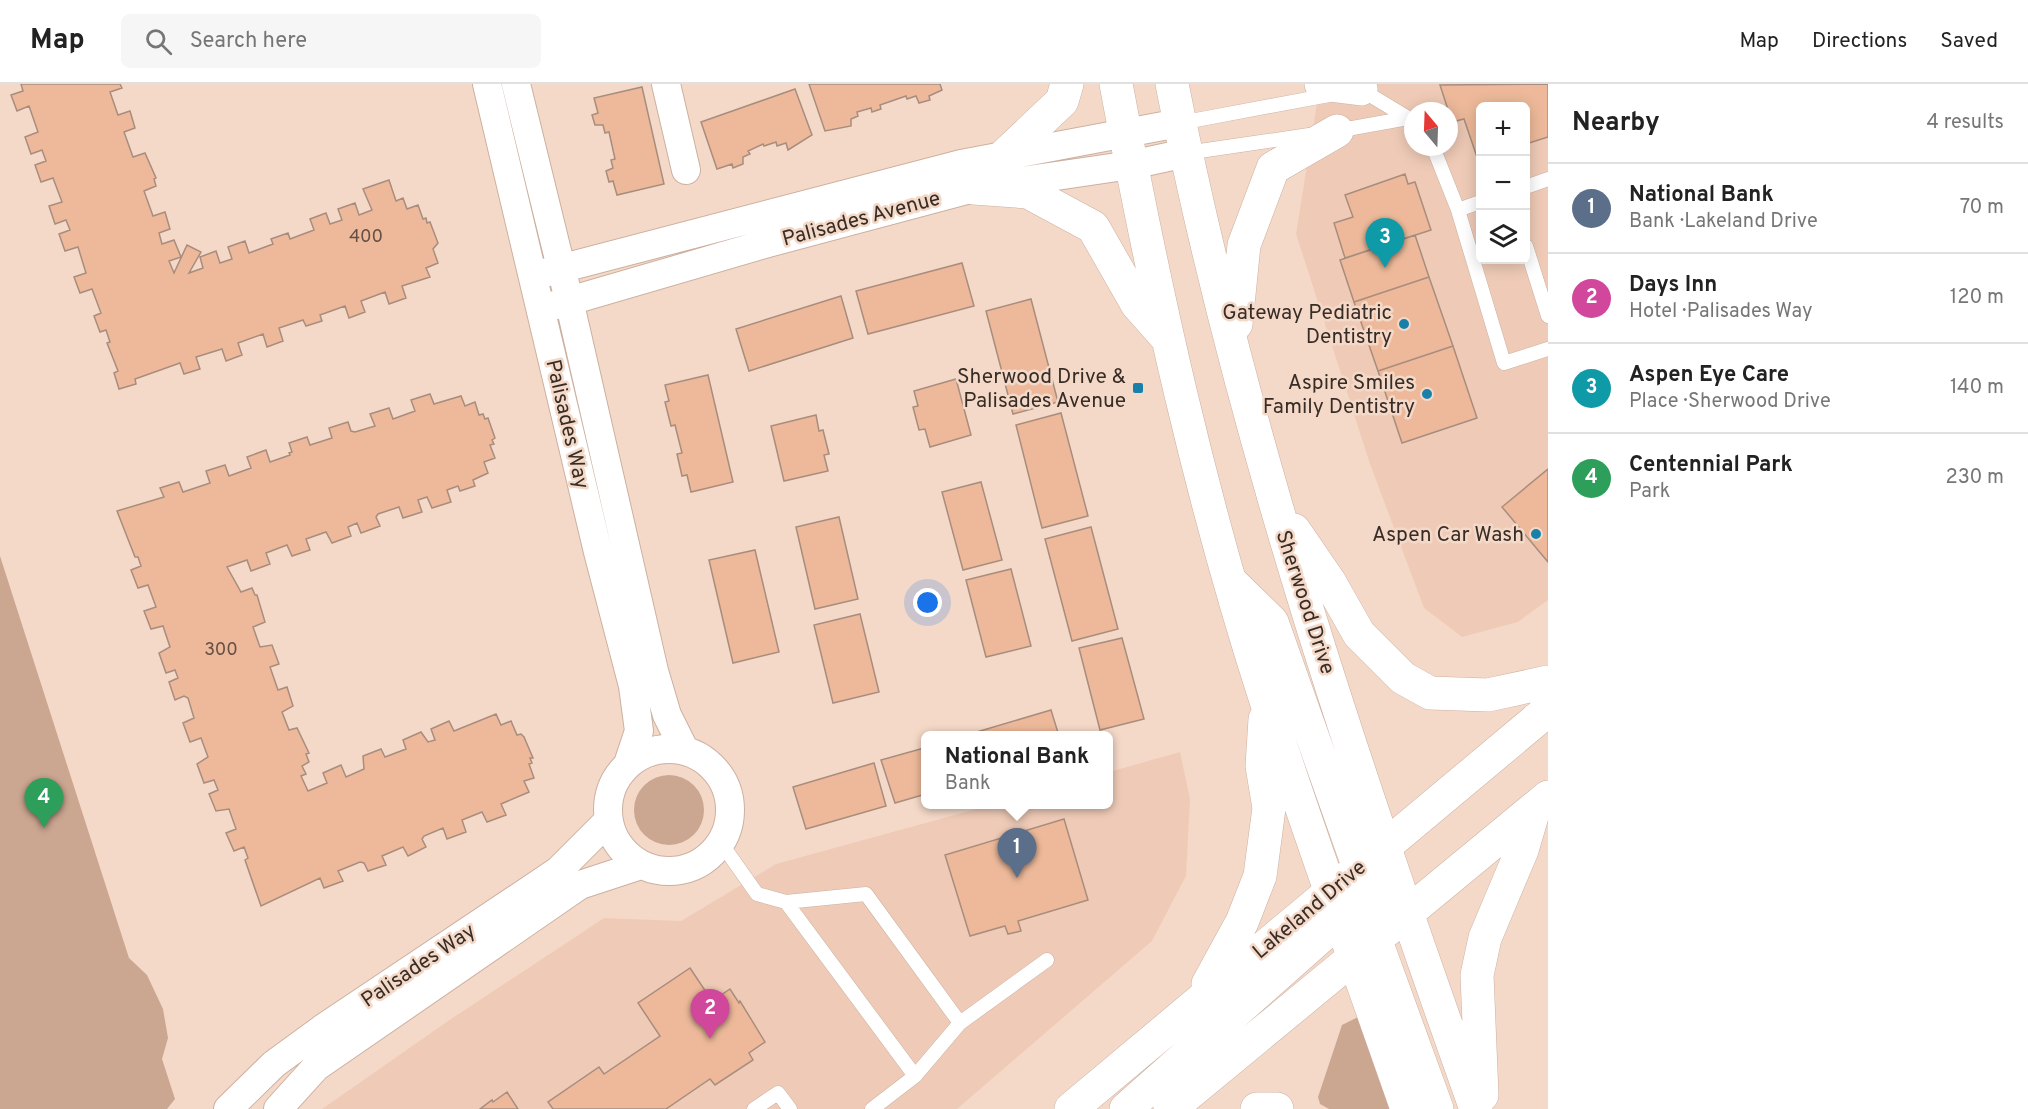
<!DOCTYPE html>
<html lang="en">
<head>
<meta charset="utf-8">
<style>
  :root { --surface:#fff; --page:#f6f6f6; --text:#222; --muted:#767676; --line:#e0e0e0; --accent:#1a73e8 }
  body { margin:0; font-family:Overpass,sans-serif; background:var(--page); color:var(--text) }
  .controls { position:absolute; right:18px; top:18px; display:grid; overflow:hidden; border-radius:9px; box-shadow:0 3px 15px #0003 }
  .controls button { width:54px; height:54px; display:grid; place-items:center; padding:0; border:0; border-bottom:2px solid var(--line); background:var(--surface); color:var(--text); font:30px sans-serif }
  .compass { position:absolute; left:1404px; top:18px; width:54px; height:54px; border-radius:50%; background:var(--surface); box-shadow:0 3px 15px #0003; rotate:341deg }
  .you { position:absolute; left:928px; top:519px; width:21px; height:21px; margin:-15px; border:4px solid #fff; border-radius:50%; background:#1a73e8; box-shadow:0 0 0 9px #1a73e833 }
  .badge { display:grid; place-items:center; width:39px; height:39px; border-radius:50%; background:var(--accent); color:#fff; font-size:20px; font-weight:700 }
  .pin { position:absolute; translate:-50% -50px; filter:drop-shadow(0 2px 3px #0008) }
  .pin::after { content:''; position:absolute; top:32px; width:21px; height:18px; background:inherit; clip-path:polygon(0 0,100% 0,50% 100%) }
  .popup { position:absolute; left:921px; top:647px; width:192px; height:78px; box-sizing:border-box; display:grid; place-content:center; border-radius:9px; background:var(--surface); filter:drop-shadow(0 2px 4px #0005); font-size:20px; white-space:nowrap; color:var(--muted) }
  .popup b { font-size:22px; color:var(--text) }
  .popup::after { content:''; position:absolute; left:50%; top:100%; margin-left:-12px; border:12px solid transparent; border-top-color:var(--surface) }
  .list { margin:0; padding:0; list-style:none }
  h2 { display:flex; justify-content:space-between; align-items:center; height:78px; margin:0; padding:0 24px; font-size:26px }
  h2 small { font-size:20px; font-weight:400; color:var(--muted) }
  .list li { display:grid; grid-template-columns:39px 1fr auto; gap:18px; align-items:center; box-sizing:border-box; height:90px; padding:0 24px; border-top:2px solid var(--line) }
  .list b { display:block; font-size:22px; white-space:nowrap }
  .list p { margin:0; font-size:20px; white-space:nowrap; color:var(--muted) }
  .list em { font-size:20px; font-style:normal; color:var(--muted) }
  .icon { flex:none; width:33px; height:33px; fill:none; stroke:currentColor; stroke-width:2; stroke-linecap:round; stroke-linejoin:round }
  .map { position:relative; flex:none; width:1548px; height:1025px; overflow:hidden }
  header { display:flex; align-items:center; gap:36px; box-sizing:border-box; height:84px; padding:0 30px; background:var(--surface); border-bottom:2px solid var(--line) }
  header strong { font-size:28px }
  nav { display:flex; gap:33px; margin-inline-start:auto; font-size:21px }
  .search { width:420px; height:54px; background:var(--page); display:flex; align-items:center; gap:15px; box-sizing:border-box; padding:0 21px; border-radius:9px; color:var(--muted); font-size:22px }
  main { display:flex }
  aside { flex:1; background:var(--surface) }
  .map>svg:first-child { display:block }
  .built { fill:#efcbb7; fill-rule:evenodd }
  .green { fill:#cba691 }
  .building { fill:#edb99a; stroke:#a88d7e; stroke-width:1.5 }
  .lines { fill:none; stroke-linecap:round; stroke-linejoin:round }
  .lane-casing { stroke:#ccb0a0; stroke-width:15 }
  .street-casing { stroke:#ccb0a0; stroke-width:30 }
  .secondary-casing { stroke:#ccb0a0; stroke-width:34 }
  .lane { stroke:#fff; stroke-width:14 }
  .street { stroke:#fff; stroke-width:28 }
  .secondary { stroke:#fff; stroke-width:33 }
  .poi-dot { fill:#1980aa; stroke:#f5d9c8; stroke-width:2 }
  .labels { text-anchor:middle; stroke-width:5; stroke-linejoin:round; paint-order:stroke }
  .number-label { font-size:18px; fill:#645043 }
  .street-label { font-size:21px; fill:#372d26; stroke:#f5d9c8 }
  .poi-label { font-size:21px; fill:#372d26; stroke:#f5d9c8; text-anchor:end }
</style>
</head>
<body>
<header>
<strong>Map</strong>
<div class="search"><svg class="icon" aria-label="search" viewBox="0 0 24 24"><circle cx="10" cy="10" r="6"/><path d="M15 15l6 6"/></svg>Search here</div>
<nav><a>Map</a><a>Directions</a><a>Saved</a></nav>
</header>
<main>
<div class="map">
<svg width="1548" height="1025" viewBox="0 0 1548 1025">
  <rect width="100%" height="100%" fill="#f5d9c8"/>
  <path class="built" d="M1320 0H1548V516L1518 538 1462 553 1424 524 1370 380 1296 150ZM1480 22H1526V176H1480ZM1413 27H1449V63H1413Z
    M1180 668 1190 715 1186 792 1152 857 957 1025H322L448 937 604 834 681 837 776 780 991 721 1108 720 1109 688Z"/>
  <path class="green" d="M0 472 129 874 147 891 163 925 168 954 162 975 175 1015 167 1025H0Z
    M634 726a35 35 0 1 1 70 0a35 35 0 1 1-70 0Z
    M1358 933 1390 1025H1329L1320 1020 1318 1013 1342 941Z"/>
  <path class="building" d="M21 0H120L122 4 110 8 118 31 130 27 135 44 124 48 133 73 145 69 156 94 154 95 156 102 144 107 153 132 165 128 170 145 159 149 162 160 174 156 181 173 169 177 174 189 187 161 201 168 189 189 203 184 200 173 216 167 220 179 232 175 228 163 245 157 249 169 273 160 271 155 288 149 290 155 314 146 310 135 326 129 330 140 342 136 338 125 355 119 359 131 372 126 363 105 389 96 396 117 403 114 407 125 418 121 423 135 426 134 427 139 430 138 438 159 433 165 438 179 426 184 430 193 402 202 406 214 389 220 385 208 361 217 365 228 349 234 345 222 320 231 322 237 306 242 303 236 279 244 283 257 267 263 263 250 238 259 242 271 226 277 222 265 196 273 200 285 184 290 180 279 135 295 136 300 119 305 114 289 118 287 107 259 110 258 106 246 100 248 94 232 101 229 92 205 80 209 74 193 86 189 78 163 65 167 59 150 70 146 66 136 55 140 49 122 62 118 53 94 41 98 35 81 46 77 42 66 31 70 25 53 38 48 29 22 17 27 11 11 23 7Z
    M809 0H940L942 6 929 12 930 16 919 19 916 12 907 15 906 12 880 21 881 25 872 28 871 24 857 28 858 32 851 35V42L825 47Z
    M1548 0V53L1526 60V22H1480V75L1478 76 1464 35 1452 38 1440 1Z
    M642 3 664 100 617 111 613 97 609 98 606 87 613 84 611 76 615 75 609 48 605 49 603 41H595L592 31 598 29 594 14Z
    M795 5 812 51 788 66 786 59 777 62 776 58 764 62 763 60 748 67 750 70 743 73V80L733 84 732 80 717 85 701 38Z
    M1405 90 1408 100 1415 98 1431 146 1345 174 1334 139 1353 133 1345 111Z
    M1415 151 1429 193 1354 218 1340 176Z
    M962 179 974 222 868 250 856 207Z
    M1429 193 1453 262 1378 287 1354 218Z
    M841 212 853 254 749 287 736 245Z
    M1031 215 1058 318 1013 330 986 227Z
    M1453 262 1477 334 1402 359 1378 287Z
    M708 291 733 398 691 408 687 391 682 392 677 370 682 369 675 341 671 342 665 318 669 317 665 301Z
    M956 295 971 351 930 363 925 345 919 346 913 323 918 322 914 307Z
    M430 310 434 320 461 312 465 322 475 318 479 331 483 330 485 335 488 334 495 354 492 356 494 360 490 361 495 374 484 378 488 389 473 396 475 402 460 407 458 402 447 406 451 418 432 424 427 413 418 416 422 428 403 434 399 423 378 430 376 433 380 442 361 449 357 439 348 443 351 452 332 459 326 448 306 455 310 466 292 472 287 461 266 469 270 480 251 487 247 476 227 483 241 508 252 504 255 511H257L265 538 253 543 260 563 272 561 279 580 270 583 278 606 287 603 293 622 282 628 289 646 297 644 309 669 306 670 309 678 302 682 306 690 301 692 308 707 327 699 323 689 341 681 346 693 364 685 363 672 381 665 385 673 406 665 403 656 421 648 428 658 435 656 431 645 449 637 454 647 496 630 501 641 511 637 517 651 521 650 524 653 533 674H530L532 679 529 680 534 694 524 697 529 708 501 720 506 731 487 738 482 728 462 736 466 748 447 755 443 744 424 752 422 755 426 763 408 772 403 763 382 772 386 781 368 787 364 779 360 778 338 787 343 797 324 804 320 794 261 822 245 776 248 774 244 763 234 767 226 749 236 745 229 725 216 727 209 710 218 706 214 696 204 699 197 680 208 673 201 654 190 658 183 639 194 634 188 614 184 612 175 616 169 598 178 594 175 586 166 589 159 569 170 563 163 542 151 545 144 527 156 523 148 501 138 504 131 486 141 482 138 473H135L117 427 164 413 160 404 179 398 183 408 210 399 206 387 225 381 229 392 251 384 247 373 266 366 270 378 290 371 289 369 292 368 289 359 307 353 310 361 332 354 329 344 348 338 351 347 355 348 375 342 370 330 389 324 393 335 415 327 411 316Z
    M1061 329 1088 432 1042 444 1016 341Z
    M816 331 819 347 823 346 829 370 824 371 828 387 784 397 771 342Z
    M1548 385V478L1502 423Z
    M981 398 1002 476 963 486 942 408Z
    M839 433 858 515 815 525 796 443Z
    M1091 443 1118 545 1072 557 1045 455Z
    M755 466 779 568 733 579 709 476Z
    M1011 485 1031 562 986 573 966 496Z
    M860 530 879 608 833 619 814 541Z
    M1122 554 1144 635 1100 646 1079 564Z
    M1051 626 1059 652 970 650Z
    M924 664 926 710 895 719 881 676Z
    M874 679 886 722 806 745 793 703Z
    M1064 735 1088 816 1018 837 1021 847 1008 850 1005 842 970 852 945 771Z
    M690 884 712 917 730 905 739 919 740 917 765 958 749 969 753 976 715 1001 710 995 666 1025H553L548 1018 599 983 604 990 660 952 638 919Z
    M507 1008 518 1025H480L492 1016 493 1018Z"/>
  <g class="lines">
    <defs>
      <path id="lane" d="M1360 5 1408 34 1413 39
        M1180 39 1329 11
        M1336 47 1408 34
        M1433 63 1458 126 1480 118
        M1186 69 1309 51
        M1526 103 1548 95
        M1458 126 1504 279 1548 265
        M1526 162 1548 232
        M721 759 757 810 786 818 866 810 960 939 915 992
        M786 818 915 992 872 1025
        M960 939 1047 876
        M754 1025 778 1009 790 1025"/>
      <path id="street" d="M487 0 598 468 633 602 639 647 628 680
        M516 0 569 216 654 587 667 631 685 667
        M666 0 686 86
        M544 189 961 80 1179 39
        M552 222 768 159 974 104 1131 81 1186 69
        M608 726a61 61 0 1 1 122 0a61 61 0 1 1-122 0Z
        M228 1025 274 980 322 945 558 787 608 737
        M278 1025 316 983 580 801 641 781"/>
      <path id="secondary" d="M1116 0C1155 209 1201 417 1267 620 1311 756 1360 890 1407 1025
        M1172 0C1241 350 1356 689 1476 1025
        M1321 0 1361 5
        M1005 71 1062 17 1067 0
        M974 104 1028 108 1093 143 1137 220 1167 254
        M1236 240 1244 161 1273 84 1337 47
        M1294 446 1329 497 1359 550 1403 594 1430 609 1488 611 1548 598
        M1232 499 1272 538 1359 784C1369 807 1380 828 1408 830
        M1369 838 1437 1025
        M1208 900 1242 838 1260 792 1269 724 1262 682 1265 635
        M1482 1011 1477 891 1485 854 1522 766 1534 725
        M1071 1025 1548 626
        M1126 1025 1354 823
        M1170 1025 1548 713
        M1257 1025H1277"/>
    </defs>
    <use href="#lane" class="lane-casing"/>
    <use href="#street" class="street-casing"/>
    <use href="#secondary" class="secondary-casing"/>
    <use href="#lane" class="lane"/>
    <use href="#street" class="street"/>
    <use href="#secondary" class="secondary"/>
  </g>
  <g class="poi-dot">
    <circle cx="1404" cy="240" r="6"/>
    <rect x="1132" y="298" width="12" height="12" rx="3"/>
    <circle cx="1427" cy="310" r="6"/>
    <circle cx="1536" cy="450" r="6"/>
  </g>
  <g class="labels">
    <g class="number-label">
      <text x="366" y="158">400</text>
      <text x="221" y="571">300</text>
    </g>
    <g class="street-label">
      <text transform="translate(861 134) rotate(-15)" y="7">Palisades Avenue</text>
      <text transform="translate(568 340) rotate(77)" y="7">Palisades Way</text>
      <text transform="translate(1306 518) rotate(72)" y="7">Sherwood Drive</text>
      <text transform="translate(1309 825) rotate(-40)" y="7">Lakeland Drive</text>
      <text transform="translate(418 881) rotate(-34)" y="7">Palisades Way</text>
    </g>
    <g class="poi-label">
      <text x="1392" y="235">Gateway Pediatric<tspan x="1392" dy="24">Dentistry</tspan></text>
      <text x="1126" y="299">Sherwood Drive &amp;<tspan x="1126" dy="24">Palisades Avenue</tspan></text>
      <text x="1415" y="305">Aspire Smiles<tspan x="1415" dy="24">Family Dentistry</tspan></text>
      <text x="1524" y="457">Aspen Car Wash</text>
    </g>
  </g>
</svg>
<div class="controls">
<button>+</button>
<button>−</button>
<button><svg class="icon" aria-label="layers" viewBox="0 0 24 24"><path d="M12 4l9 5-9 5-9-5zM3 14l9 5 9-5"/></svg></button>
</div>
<svg class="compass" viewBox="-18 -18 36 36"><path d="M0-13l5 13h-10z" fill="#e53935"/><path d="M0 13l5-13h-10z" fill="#767676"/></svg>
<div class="you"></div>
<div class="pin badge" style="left:1017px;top:794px;background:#5c6f8a">1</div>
<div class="popup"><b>National Bank</b>Bank</div>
<div class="pin badge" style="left:710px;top:955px;background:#d1479c">2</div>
<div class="pin badge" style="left:1385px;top:184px;background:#0f9aa8">3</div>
<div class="pin badge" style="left:44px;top:744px;background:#2e9e5b">4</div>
</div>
<aside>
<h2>Nearby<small>4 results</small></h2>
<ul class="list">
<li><span class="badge" style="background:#5c6f8a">1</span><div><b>National Bank</b><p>Bank · Lakeland Drive</p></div><em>70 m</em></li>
<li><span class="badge" style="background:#d1479c">2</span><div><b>Days Inn</b><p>Hotel · Palisades Way</p></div><em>120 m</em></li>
<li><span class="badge" style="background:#0f9aa8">3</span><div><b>Aspen Eye Care</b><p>Place · Sherwood Drive</p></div><em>140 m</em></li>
<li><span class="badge" style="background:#2e9e5b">4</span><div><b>Centennial Park</b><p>Park</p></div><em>230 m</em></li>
</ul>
</aside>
</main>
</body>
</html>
